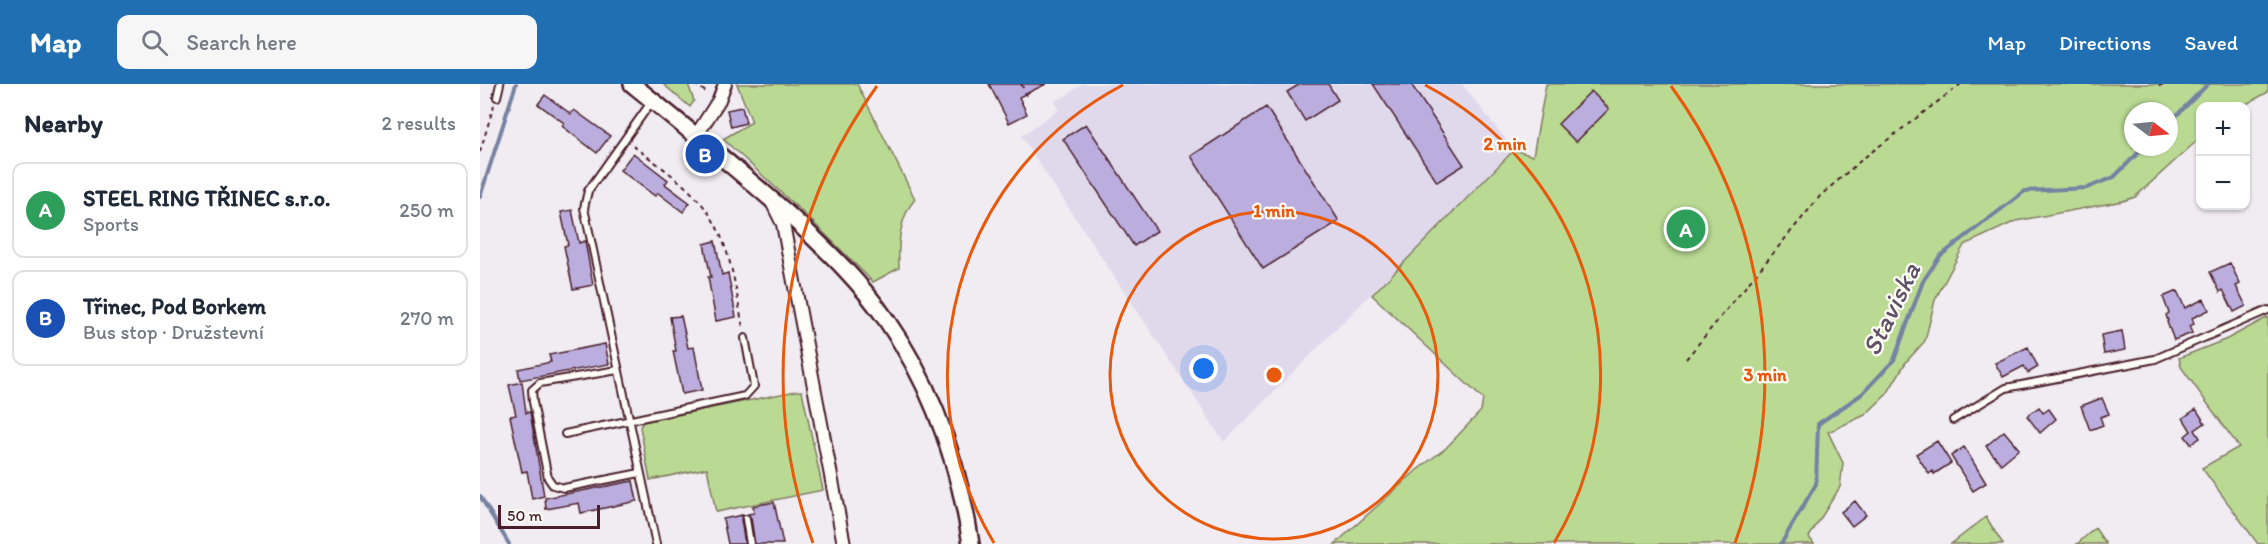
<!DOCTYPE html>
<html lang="en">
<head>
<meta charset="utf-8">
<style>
  :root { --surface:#fff; --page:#f6f6f7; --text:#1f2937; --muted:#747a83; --line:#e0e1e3; --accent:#1f6fb2 }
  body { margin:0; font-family:Itim,sans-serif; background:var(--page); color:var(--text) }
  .controls { position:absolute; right:18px; top:18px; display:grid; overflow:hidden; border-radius:12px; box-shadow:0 2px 4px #0004 }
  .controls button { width:54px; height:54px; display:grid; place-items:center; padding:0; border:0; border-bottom:2px solid var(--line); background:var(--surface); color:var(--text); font:30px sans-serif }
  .compass { position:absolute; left:1644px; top:18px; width:54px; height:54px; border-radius:50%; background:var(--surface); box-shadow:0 2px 4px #0004; rotate:106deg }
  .scale { position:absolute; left:18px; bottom:15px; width:102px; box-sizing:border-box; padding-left:6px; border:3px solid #4a1f2b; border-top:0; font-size:16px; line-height:21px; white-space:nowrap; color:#4a1f2b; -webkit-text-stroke:4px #fdfcf7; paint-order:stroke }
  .you { position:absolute; left:724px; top:285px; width:21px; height:21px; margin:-15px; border:4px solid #fff; border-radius:50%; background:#1a73e8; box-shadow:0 0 0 9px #1a73e833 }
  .badge { display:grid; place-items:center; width:39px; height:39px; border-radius:50%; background:var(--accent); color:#fff; font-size:20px; font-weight:700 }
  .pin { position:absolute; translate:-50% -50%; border:3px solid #fff; box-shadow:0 2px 6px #0006 }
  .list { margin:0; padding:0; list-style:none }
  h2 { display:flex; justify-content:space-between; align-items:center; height:78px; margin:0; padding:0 24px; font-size:26px }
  h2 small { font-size:20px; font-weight:400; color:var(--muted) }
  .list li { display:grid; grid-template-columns:39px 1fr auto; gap:18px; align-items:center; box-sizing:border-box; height:96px; margin:0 12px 12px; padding:0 12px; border:2px solid var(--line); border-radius:12px }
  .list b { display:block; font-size:22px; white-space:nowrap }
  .list p { margin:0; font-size:20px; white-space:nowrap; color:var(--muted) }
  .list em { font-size:20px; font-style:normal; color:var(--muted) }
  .icon { flex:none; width:33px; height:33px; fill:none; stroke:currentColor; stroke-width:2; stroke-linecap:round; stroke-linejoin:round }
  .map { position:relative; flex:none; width:1788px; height:460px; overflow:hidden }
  header { display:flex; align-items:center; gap:36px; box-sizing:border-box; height:84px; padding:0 30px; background:var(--accent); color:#fff }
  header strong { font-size:28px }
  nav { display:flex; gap:33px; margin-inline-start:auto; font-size:21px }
  .search { width:420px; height:54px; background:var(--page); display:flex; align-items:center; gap:15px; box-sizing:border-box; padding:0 21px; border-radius:12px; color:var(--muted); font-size:22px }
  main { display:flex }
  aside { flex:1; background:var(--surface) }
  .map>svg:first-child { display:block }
  .built { fill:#e0d9ec }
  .green { fill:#bada94; stroke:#827c60; stroke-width:1.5; fill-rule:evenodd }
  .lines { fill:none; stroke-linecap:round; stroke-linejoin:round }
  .stream { stroke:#7682a1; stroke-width:4 }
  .building { fill:#bbaedf; stroke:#4a1f2b; stroke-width:1.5 }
  .service-casing { stroke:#4a1f2b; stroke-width:10 }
  .minor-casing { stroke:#4a1f2b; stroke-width:16 }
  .tertiary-casing { stroke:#4a1f2b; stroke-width:20 }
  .path { stroke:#4a1f2b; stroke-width:2; stroke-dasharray:4.5 4.5; stroke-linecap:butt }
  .service { stroke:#fdfcf7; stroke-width:6 }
  .minor { stroke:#fdfcf7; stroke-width:12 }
  .tertiary { stroke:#fdfcf7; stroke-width:15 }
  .ring { fill:none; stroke:#e8590c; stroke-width:3 }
  .labels { text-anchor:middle; stroke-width:4.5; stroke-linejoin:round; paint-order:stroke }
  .water-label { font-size:27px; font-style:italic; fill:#605166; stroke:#fdfcf7 }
  .centre { fill:#e8590c; stroke:#fdfcf7; stroke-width:3 }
  .ring-label { font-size:18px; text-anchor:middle; font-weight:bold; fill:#e8590c; stroke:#fdfcf7; stroke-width:4.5; stroke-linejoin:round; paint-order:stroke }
</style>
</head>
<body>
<header>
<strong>Map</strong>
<div class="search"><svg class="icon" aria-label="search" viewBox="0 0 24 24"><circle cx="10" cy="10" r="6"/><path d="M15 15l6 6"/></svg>Search here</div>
<nav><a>Map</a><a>Directions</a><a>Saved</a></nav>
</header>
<main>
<aside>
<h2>Nearby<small>2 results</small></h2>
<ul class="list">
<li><span class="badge" style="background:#2e9e5b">A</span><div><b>STEEL RING TŘINEC s.r.o.</b><p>Sports</p></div><em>250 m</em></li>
<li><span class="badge" style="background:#1a4fb4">B</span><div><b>Třinec, Pod Borkem</b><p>Bus stop · Družstevní</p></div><em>270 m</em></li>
</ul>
</aside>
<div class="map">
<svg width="1788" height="460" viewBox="0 0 1788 460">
  <rect width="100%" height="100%" fill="#f0ecf2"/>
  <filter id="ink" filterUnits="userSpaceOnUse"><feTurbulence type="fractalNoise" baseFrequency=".0167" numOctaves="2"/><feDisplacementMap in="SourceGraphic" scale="12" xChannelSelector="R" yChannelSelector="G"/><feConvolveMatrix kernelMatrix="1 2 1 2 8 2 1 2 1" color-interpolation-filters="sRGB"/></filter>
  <g filter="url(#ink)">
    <path class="built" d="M602 0H982L1034 66 744 358 541 52 579 25 574 17 586 12Z"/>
    <path class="green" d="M183 0H208L214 17 210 23Z
      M257 0H377L435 115C419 134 418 160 419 184L393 198 333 138 243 55 272 38Z
      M1066 0H1788V8L1763 22H1720V54L1655 113 1643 117 1536 137 1484 161 1455 216 1445 257 1426 278 1407 310 1385 331 1348 348 1363 379 1360 403 1329 453 1334 460H855L937 386 966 364 1001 327 1003 315 892 211 1034 66 1053 72ZM1653 27H1689V63H1653Z
      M1788 233V460H1778L1722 384 1759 363 1701 283 1699 274 1747 255Z
      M316 307H322L343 406 236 428 227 384 170 396 160 343 163 338Z
      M1506 433 1523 460H1471Z
      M1615 444 1626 460H1597Z"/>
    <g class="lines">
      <path class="stream" d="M1689 39 1728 0
        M0 113 36 0
        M0 412 29 460
        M1301 460 1336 400 1338 340 1382 310 1414 276 1443 197 1460 172 1545 107 1607 104 1634 93 1664 63"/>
    </g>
    <path class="building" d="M509 0H566L539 13 547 30 529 39Z
      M820 0H848L858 16 825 37 807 8Z
      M893 0H931L984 81 957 98Z
      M1111 7 1129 25 1096 58 1078 40Z
      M65 11 91 30 94 26 130 52 117 69 82 42 84 39 58 20Z
      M262 23 266 39 251 43 247 26Z
      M786 23 859 137 783 185 711 72Z
      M606 40 677 147 654 162 583 55Z
      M153 69 188 96 185 100 210 119 203 128 178 109 175 112 140 86Z
      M92 126 99 159 105 157 113 201 93 205 84 162 88 161 81 128Z
      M235 157 242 191 248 189 256 233 236 237 228 193H231L224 160Z
      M1750 179 1760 200 1756 202 1766 222 1754 228 1743 206 1740 208 1730 188Z
      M1697 207 1705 224 1724 215 1729 226 1712 234 1714 240 1709 242 1712 249 1694 256 1687 238 1688 237 1686 231 1689 229 1683 213Z
      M201 232 208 264 214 263 222 306 202 310 193 267H196L190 233Z
      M1642 247 1645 266 1624 270 1621 251Z
      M125 260 129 280 40 296 38 285 71 278 69 271Z
      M1548 263 1558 283 1548 289 1544 282 1523 293 1515 279Z
      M42 298 46 329 50 328 64 412 52 415 47 387 42 388 30 332 36 331 29 301Z
      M1622 314 1629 330 1620 333 1623 341 1610 346 1601 322Z
      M1559 323 1563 329 1569 325 1576 335 1560 349 1547 332Z
      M1716 325 1725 339 1715 346 1720 354 1711 360 1705 352 1711 347 1703 334Z
      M1524 347 1539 365 1521 380 1506 362Z
      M1457 357 1471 379 1454 390 1453 387 1449 390 1436 370Z
      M1484 363 1506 399 1493 407 1471 372Z
      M153 397 157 417 101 429 99 419 66 425 65 414Z
      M1375 417 1386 431 1372 442 1361 428Z
      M294 418 303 460H275L271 434 268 430 274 429 273 422Z
      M262 431 261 436 265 460H248L243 435Z"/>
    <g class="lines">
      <defs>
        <path id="service" d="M17 13 20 0
          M172 17 108 107 104 124 176 460
          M138 286 60 299 52 306 53 318 68 394 73 401 84 404 160 389
          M1473 336 1526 304 1675 275 1788 226
          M85 350 265 312 274 302 265 254
          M266 435 270 460"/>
        <path id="minor" d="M216 52 239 16 245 0
          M292 118 303 140 364 460"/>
        <path id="tertiary" d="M152 0C209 46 265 91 319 140 351 170 382 200 407 237 453 303 479 381 491 460"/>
      </defs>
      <use href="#service" class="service-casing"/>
      <use href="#minor" class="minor-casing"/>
      <use href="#tertiary" class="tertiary-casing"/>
      <path class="path" d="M214 0 229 10
        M541 0 547 12
        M1679 2 1683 0
        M153 62C176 79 201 96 220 118 250 152 255 202 263 244
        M0 68 14 21
        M1206 275 1341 111 1385 73 1481 0"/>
      <use href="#service" class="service"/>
      <use href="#minor" class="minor"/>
      <use href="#tertiary" class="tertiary"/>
    </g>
  </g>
  <g class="ring">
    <circle cx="794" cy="291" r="164"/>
    <path d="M514 459A327 327 0 0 1 643 1M945 1A327 327 0 0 1 1074 459"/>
    <path d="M333 459A491 491 0 0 1 397 2M1191 2A491 491 0 0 1 1255 459"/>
  </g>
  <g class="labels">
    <g class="water-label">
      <text transform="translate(1411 225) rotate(-64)" y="9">Staviska</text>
    </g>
  </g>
  <circle cx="794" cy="291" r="9" class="centre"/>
  <g class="ring-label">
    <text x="1025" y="66">2 min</text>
    <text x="794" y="133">1 min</text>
    <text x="1285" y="297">3 min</text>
  </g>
</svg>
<div class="controls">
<button>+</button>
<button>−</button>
</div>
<svg class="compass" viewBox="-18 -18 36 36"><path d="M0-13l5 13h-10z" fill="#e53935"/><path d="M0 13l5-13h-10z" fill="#747a83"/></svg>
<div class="scale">50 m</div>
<div class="you"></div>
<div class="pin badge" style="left:1206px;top:145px;background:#2e9e5b">A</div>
<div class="pin badge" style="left:225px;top:70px;background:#1a4fb4">B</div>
</div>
</main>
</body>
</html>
